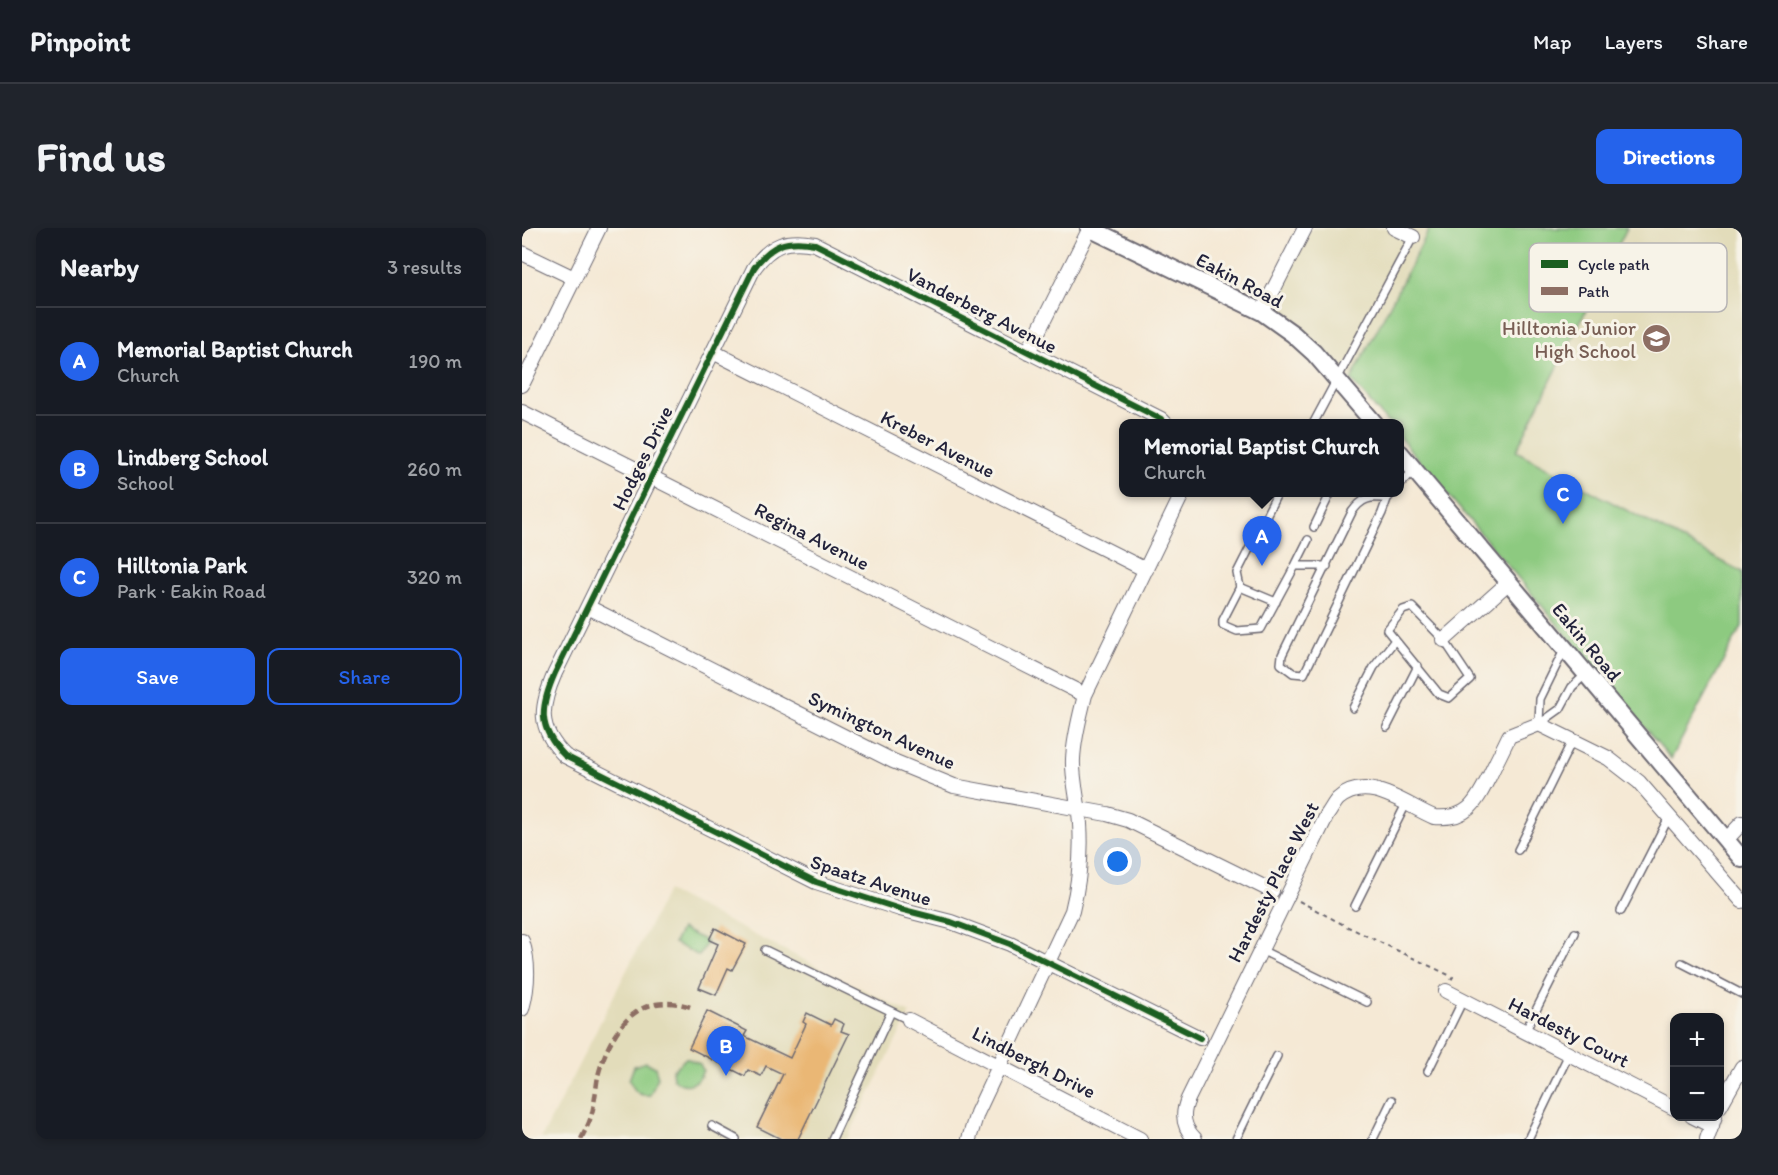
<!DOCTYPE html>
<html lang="en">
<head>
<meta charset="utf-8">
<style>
  :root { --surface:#171b24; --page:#20242c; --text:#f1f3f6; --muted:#9ea1a6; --line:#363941; --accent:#2563eb }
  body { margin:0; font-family:Itim,sans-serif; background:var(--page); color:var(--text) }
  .controls { position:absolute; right:18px; bottom:18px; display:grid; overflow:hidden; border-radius:12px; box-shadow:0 3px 9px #0003 }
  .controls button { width:54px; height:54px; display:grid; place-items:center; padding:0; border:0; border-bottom:2px solid var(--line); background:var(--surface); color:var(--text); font:30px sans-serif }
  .you { position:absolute; left:596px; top:634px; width:21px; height:21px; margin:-15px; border:4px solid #fff; border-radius:50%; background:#1a73e8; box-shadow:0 0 0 9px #1a73e833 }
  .badge { display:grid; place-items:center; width:39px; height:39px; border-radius:50%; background:var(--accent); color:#fff; font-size:20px; font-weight:700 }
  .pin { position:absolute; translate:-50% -50px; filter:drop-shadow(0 2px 3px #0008) }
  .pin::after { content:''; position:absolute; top:32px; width:21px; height:18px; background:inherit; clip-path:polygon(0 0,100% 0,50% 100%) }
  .popup { position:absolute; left:597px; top:191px; width:285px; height:78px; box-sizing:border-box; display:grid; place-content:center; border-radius:12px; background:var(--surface); filter:drop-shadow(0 2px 4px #0005); font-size:20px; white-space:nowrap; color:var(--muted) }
  .popup b { font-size:22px; color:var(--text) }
  .popup::after { content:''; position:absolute; left:50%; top:100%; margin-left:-12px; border:12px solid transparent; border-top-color:var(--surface) }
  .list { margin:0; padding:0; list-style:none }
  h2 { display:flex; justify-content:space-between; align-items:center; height:78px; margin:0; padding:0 24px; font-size:26px }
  h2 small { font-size:20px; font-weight:400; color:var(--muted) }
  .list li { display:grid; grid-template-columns:39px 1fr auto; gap:18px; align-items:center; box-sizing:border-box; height:108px; padding:0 24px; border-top:2px solid var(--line) }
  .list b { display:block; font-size:22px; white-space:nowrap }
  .list p { margin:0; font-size:20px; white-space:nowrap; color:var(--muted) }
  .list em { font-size:20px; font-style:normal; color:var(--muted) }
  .actions { display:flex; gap:12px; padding:18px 24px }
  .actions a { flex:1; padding:14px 0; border:2px solid var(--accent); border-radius:12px; text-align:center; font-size:21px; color:var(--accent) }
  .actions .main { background:var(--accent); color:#fff }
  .map { position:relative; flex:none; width:1220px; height:911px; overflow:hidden; border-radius:12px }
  header { display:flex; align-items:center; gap:36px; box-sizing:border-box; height:84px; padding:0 30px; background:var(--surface); border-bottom:2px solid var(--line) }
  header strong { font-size:28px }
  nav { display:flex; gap:33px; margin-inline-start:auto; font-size:21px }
  .intro { display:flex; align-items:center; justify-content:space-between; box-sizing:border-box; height:144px; padding:0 36px }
  h1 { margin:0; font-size:42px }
  .button { padding:15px 27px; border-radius:12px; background:var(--accent); color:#fff; font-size:21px; font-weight:700 }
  main { display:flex; gap:36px; padding:0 36px }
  aside { flex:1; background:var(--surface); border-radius:12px; box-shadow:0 3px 9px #0003 }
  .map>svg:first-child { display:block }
  .built { fill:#e2dcba }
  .green { fill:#8dca80; stroke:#58765e; stroke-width:1.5 }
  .building { fill:#eab774 }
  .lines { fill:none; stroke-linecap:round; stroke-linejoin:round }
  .service-casing { stroke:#6c6871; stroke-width:10 }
  .minor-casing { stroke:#6c6871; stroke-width:16 }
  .tertiary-casing { stroke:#6c6871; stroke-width:20 }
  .path { stroke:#6c6871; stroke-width:2; stroke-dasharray:4.5 4.5; stroke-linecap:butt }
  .service { stroke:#fff; stroke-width:7 }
  .minor { stroke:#fff; stroke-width:14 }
  .tertiary { stroke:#fff; stroke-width:16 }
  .quiet { stroke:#8d6e63; stroke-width:4.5; stroke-dasharray:9 4.5; stroke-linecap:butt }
  .cycleway-casing { stroke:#f7f3e8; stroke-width:10 }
  .cycleway { stroke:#1b5e20; stroke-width:6 }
  .labels { text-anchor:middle; stroke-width:6; stroke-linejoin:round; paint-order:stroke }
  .street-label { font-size:20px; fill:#22223b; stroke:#f7f3e8 }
  .education-label { font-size:20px; fill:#785e54; stroke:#f7f3e8; text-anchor:end }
  .key { fill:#f7f3e8; stroke:#b7b4b4; stroke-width:1.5 }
  .key-label { font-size:16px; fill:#22223b }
</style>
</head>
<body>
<header>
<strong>Pinpoint</strong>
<nav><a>Map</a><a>Layers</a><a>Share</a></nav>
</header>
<div class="intro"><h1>Find us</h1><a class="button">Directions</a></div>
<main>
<aside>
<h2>Nearby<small>3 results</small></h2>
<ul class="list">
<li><span class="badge">A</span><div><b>Memorial Baptist Church</b><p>Church</p></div><em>190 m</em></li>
<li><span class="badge">B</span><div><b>Lindberg School</b><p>School</p></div><em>260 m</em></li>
<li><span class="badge">C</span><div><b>Hilltonia Park</b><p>Park · Eakin Road</p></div><em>320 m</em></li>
</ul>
<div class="actions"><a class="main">Save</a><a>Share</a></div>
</aside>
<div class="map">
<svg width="1220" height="911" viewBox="0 0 1220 911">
  <rect width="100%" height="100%" fill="#f7f3e8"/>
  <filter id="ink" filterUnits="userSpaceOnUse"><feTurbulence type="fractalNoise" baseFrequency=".0167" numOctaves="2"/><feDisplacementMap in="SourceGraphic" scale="12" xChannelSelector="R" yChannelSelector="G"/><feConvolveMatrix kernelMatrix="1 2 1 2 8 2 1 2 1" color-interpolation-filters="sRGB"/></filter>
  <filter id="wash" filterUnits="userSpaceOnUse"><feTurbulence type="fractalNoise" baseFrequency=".008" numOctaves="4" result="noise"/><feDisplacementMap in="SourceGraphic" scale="24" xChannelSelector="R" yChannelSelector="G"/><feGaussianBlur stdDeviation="1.35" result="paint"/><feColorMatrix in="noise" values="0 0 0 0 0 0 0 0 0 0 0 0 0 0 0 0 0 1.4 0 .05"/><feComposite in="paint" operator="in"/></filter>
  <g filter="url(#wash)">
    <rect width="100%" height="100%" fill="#f5e9d5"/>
    <path class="built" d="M790 0H908L829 152 809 141 743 86Z
      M1105 0H1220V344L994 223Z
      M145 663 388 785 325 911H19Z"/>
    <path class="green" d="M908 0H1105L994 223 1220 344V398L1149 531 878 210V196L866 195 829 152Z
      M159 701 185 713 177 728 152 715Z
      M164 830 178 836 181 842C176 858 162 861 151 850L150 843Z
      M124 834 133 839 136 849 128 867C116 869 112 862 107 852L112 838Z"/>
    <g id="blocks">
      <path class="building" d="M193 700 224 716 210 742 206 740 194 767 177 760 196 716 187 712Z
        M185 783 225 803 222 808 268 830 284 796 281 794 285 785 309 797 312 791 322 796 319 803 327 806 276 911H259L235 899 261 846 244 838 239 848 226 842 223 848 167 820Z"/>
    </g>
  </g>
  <g filter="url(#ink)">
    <use href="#blocks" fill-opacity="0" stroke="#6c6871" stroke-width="1.5"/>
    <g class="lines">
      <defs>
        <path id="service" d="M791 196 891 9
          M878 257 892 242
          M865 271C848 268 840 270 830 284L760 427 759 436 771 445 782 446 860 285 865 271 871 264
          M792 299 809 264
          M773 338 786 312
          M718 359 715 345 756 264
          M754 374 718 359 701 392V397L715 403 739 401 773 338H805
          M890 379 922 412 948 451 927 470 917 466 865 402 881 382Z
          M831 480 852 439 873 412
          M1017 496 1018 471 1043 420
          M1017 496 1038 481 1050 459 1064 446
          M865 499 896 438
          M996 622 1050 513
          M833 678 884 576
          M1099 683 1147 589
          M243 722 387 792
          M739 722 845 774
          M1160 735 1220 766
          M1003 804 1053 705
          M906 843 941 772
          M190 898 214 911
          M310 911 369 784
          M714 911 755 828
          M851 911 870 872
          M1006 911 1047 826"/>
        <path id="minor" d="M872 0 891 9
          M0 25 52 50
          M740 84 783 0
          M191 124 624 342
          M506 124 568 0
          M0 157 77 0
          M0 184 563 467
          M644 196 639 191 293 16C264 11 249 16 232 40L33 445C18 479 15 500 43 528L294 654 378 681 429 694 488 716 678 810
          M66 379 371 533 432 558 585 586 606 592 750 663
          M922 412 987 354
          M1204 612 1220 595
          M0 713C7 734 6 759 0 781
          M924 763 1152 880
          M387 792 618 911
          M1198 878 1220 839
          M1170 888 1190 898
          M447 911 455 885 550 683C557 655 560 625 558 596 557 574 550 553 551 531 552 509 558 488 563 467L661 264
          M673 911C661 899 659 887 666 871L805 587C809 582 812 575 816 571 846 545 883 577 912 589 947 592 954 574 968 547 974 534 981 521 987 508L1017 496 1086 530 1117 554 1220 673
          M1185 911 1193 888"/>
        <path id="tertiary" d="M567 0 740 84 771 106 792 125 853 196
          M878 225 1220 631"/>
      </defs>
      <use href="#service" class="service-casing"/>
      <use href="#minor" class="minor-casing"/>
      <use href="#tertiary" class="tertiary-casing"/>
      <path class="path" d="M777 673 824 698 931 749 929 752"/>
      <use href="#service" class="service"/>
      <use href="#minor" class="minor"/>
      <use href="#tertiary" class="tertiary"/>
      <path class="quiet" d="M59 911C63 903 68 894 70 885 73 873 74 860 76 848 83 819 102 781 134 776 148 774 158 775 171 780"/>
      <defs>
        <path id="cycleway" d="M644 196 639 191 293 16C264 11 249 16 232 40L33 445C18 479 15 500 43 528L294 654 378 681 429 694 488 716 678 810"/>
      </defs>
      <use href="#cycleway" class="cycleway-casing"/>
      <use href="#cycleway" class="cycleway"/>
    </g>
  </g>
  <defs>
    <symbol id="school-disc" viewBox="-11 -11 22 22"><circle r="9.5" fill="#8d6e63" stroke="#f7f3e8"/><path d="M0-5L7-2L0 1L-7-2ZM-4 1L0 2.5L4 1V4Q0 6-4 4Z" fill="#fff"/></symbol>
  </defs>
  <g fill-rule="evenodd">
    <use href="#school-disc" x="1118" y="94" width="33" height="33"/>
  </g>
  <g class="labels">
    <g class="street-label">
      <text transform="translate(718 52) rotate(28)" y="7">Eakin Road</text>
      <text transform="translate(460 82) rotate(27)" y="7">Vanderberg Avenue</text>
      <text transform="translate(416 216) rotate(27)" y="7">Kreber Avenue</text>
      <text transform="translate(120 230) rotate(-64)" y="7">Hodges Drive</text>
      <text transform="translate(290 308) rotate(27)" y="7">Regina Avenue</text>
      <text transform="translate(1065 414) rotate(50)" y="7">Eakin Road</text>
      <text transform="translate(360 502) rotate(25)" y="7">Symington Avenue</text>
      <text transform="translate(349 652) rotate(18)" y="7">Spaatz Avenue</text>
      <text transform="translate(751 654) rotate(-63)" y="7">Hardesty Place West</text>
      <text transform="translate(1047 804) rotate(27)" y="7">Hardesty Court</text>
      <text transform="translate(512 834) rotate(27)" y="7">Lindbergh Drive</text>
    </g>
    <g class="education-label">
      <text x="1114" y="107">Hilltonia Junior<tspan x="1114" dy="23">High School</tspan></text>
    </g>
  </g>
  <rect x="1007" y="15" width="198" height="69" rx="9" class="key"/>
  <rect x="1019" y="32" width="27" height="8" fill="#1b5e20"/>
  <rect x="1019" y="59" width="27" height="8" fill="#8d6e63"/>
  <g class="key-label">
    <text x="1056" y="42">Cycle path</text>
    <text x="1056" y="69">Path</text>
  </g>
</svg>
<div class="controls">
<button>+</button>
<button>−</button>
</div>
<div class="you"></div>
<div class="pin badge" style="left:740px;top:338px">A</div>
<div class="popup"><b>Memorial Baptist Church</b>Church</div>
<div class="pin badge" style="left:204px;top:848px">B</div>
<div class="pin badge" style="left:1041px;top:296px">C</div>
</div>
</main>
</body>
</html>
